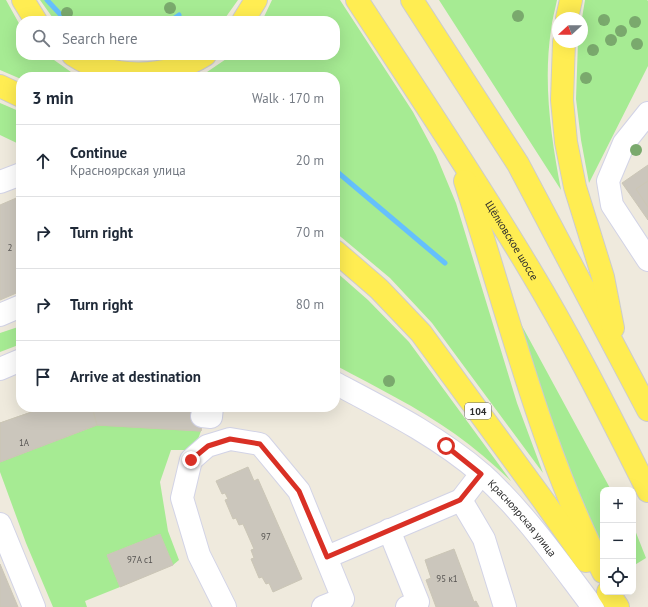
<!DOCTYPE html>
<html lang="en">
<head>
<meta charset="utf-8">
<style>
  :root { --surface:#fff; --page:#f6f6f7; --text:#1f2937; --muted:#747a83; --line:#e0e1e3 }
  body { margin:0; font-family:"PT Sans",sans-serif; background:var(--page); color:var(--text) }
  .controls { position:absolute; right:12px; bottom:12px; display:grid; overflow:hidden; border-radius:8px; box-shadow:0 4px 16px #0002 }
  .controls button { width:36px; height:36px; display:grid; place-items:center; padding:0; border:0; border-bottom:1px solid var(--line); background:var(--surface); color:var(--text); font:20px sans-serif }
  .compass { position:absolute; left:552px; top:12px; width:36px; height:36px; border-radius:50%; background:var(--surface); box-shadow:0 4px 16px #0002; rotate:249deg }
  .stop { position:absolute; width:12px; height:12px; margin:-9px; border:3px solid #d93025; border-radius:50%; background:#fff }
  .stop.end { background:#d93025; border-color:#fff; box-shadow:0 1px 4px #0008 }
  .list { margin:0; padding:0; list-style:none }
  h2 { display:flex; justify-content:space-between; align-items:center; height:52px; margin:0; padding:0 16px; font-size:17px }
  h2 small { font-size:13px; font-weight:400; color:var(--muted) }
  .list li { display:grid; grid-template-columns:26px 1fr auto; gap:12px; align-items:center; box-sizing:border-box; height:72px; padding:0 16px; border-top:1px solid var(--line) }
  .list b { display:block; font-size:15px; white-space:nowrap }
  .list p { margin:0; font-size:13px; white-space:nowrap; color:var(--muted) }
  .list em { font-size:13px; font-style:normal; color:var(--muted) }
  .icon { flex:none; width:22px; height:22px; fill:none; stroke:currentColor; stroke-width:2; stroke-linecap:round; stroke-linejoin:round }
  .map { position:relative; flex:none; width:648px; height:607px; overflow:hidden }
  .search { position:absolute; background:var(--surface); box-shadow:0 4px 16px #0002; left:16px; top:16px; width:324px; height:44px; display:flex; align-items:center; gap:10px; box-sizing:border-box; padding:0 14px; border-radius:16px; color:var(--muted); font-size:15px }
  .panel { position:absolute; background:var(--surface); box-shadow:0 4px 16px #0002; left:16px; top:72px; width:324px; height:340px; border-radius:16px }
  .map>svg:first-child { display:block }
  .green { fill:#a6eb93 }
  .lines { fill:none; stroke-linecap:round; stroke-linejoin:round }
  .stream { stroke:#65c0fc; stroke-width:5 }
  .building { fill:#cbc6bc; stroke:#cbc6b6 }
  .minor-casing { stroke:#d2d3e6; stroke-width:24 }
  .major-casing { stroke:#ccc; stroke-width:24 }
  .minor { stroke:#fff; stroke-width:22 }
  .major { stroke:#ffed52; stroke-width:22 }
  .tree { fill:#7aa96d }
  .route { stroke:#d93025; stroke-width:5 }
  .labels { text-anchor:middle; stroke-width:3; stroke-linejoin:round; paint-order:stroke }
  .number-label { font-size:9px; fill:#545250 }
  .shield { fill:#fff; stroke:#6b6b6b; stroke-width:1 }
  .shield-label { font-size:10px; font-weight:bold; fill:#2c2c2c }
  .street-label { font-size:11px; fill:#2c2c2c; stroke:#fff }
</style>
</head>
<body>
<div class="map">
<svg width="648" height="607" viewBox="0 0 648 607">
  <rect width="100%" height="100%" fill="#efeadd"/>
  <path class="green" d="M0 0H6L21 27V55H47L71 72 83 77H21V79L0 70Z
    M40 0H238L223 21H55Z
    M272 0H340L413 112 436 155 456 203 517 403 543 473 432 323 390 278 335 232V77H196L207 72 232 55H335V21H262Z
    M439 0H557C555 10 552 20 551 30 543 84 551 137 561 190Z
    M585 0H647L648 1V66L589 183 581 140 576 99 578 42H582V18Z
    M114 55H164L139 58Z
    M0 103 21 112V145L0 135Z
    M335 271 368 300 409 342 511 481C493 464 475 448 455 434 417 407 376 387 335 365Z
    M521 324 611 490H603V558L589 533 518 327Z
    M21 326V344L0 352V333Z
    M97 425 201 431 194 450H171L160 482 168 531 179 560 173 565 160 534 107 555 120 587 85 601 87 607H53L26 543 0 472V462Z
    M633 525 646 558 633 566Z"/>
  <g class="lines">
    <path class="stream" d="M47 0 60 14 69 21
      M170 21 179 15
      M335 170 445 263"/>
  </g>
  <path class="building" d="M648 165V181L636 189 648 207V220L622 183Z
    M648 181V207L636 189Z
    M21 196V291L0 300V205Z
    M46 407H203L201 431 97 425 0 462V423Z
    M46 407H92L97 425 0 462V423Z
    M92 407H203L201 431 97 425Z
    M248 467 254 481 258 479 302 579 273 592 269 583 266 584 262 577 259 578 251 559 254 558 251 550 254 549 243 524 239 525 236 518 233 519 225 500 228 499 225 493 222 494 216 481Z
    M160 534 173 565 120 587 107 555Z
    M454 549 474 602 476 601 479 607H436L426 580 431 578 425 560Z
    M0 564 18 607H0Z"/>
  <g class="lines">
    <defs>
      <g id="minor">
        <path d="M648 113 624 143 608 181 612 205 648 260"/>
        <path d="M0 182 21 174"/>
        <path d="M0 315 21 306"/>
        <path d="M0 369 21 360"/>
        <path id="s1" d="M335 383C386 410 438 436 482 474 525 513 558 561 593 607"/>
        <path d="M202 416 211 417 212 407"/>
        <path d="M461 500 484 539 505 607"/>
        <path d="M0 524 34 607"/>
        <path d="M389 530 418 602 407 607"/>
        <path d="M327 557 461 500 481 474"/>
        <path d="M225 607 199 555 182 498 191 460 207 446 230 439 260 444 299 491 343 599 323 607"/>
      </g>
      <g id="major">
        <path d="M23 0 36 21"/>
        <path id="s2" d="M357 0C415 89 475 178 530 270 573 341 610 416 648 491"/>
        <path d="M412 0 518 164 648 410"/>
        <path d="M567 18 571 0"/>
        <path d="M243 21 256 0"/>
        <path d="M564 42 562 100 566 142 575 187 603 277 613 328"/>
        <path d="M73 55C111 80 167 79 205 55"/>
        <path d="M0 86 21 96"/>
        <path d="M465 181C508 312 540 449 603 572"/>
        <path d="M335 251 379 289 421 333 543 500 586 561"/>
        <path d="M608 592 618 607"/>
      </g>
    </defs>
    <use href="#minor" class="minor-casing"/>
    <use href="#major" class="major-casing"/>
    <use href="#minor" class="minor"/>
    <use href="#major" class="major"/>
  </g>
  <g class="tree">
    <circle cx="170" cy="8" r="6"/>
    <circle cx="67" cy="13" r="6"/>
    <circle cx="518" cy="16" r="6"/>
    <circle cx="604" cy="20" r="6"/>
    <circle cx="635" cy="22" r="6"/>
    <circle cx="621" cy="31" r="6"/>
    <circle cx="611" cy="40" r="6"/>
    <circle cx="637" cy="44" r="6"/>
    <circle cx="593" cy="50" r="6"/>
    <circle cx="586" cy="78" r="6"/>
    <circle cx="636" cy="150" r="6"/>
    <circle cx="389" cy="381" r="6"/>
  </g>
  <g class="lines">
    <path class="route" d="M191 460 208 446 230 439 260 444 299 491 327 557 460 500 481 474 446 446"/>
  </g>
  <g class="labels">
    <g class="number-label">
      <text x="10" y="251">2</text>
      <text x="24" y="446">1A</text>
      <text x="266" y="540">97</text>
      <text x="140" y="563">97А с1</text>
      <text x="447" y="582">95 к1</text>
    </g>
    <rect class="shield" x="465" y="403" width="26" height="16" rx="3"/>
    <g class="shield-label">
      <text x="478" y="415">104</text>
    </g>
    <g class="street-label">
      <text dy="4" stroke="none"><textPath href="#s2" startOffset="286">Щёлковское шоссе</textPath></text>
      <text dy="4" stroke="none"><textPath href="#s1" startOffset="233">Красноярская улица</textPath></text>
    </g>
  </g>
</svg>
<div class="controls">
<button>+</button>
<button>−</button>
<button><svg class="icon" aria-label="locate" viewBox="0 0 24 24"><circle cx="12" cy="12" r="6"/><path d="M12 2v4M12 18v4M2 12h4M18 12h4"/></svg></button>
</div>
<svg class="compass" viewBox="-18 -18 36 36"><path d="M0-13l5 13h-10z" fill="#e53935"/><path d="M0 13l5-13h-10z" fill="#747a83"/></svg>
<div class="stop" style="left:446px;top:446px"></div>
<div class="stop end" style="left:191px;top:460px"></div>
<div class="search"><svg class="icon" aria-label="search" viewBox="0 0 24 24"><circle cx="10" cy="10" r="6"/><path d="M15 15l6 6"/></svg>Search here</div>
<section class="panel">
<h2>3 min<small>Walk · 170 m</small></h2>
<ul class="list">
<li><svg class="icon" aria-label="ahead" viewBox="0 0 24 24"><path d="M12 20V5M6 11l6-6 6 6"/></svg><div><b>Continue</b><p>Красноярская улица</p></div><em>20 m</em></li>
<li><svg class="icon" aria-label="right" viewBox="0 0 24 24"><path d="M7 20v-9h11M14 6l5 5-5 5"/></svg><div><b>Turn right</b></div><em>70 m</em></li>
<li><svg class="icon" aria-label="right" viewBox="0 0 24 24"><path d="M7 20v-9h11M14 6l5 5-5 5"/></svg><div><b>Turn right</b></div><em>80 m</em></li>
<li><svg class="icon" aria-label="arrive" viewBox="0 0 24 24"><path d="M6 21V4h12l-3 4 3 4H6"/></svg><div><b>Arrive at destination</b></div></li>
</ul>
</section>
</div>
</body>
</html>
